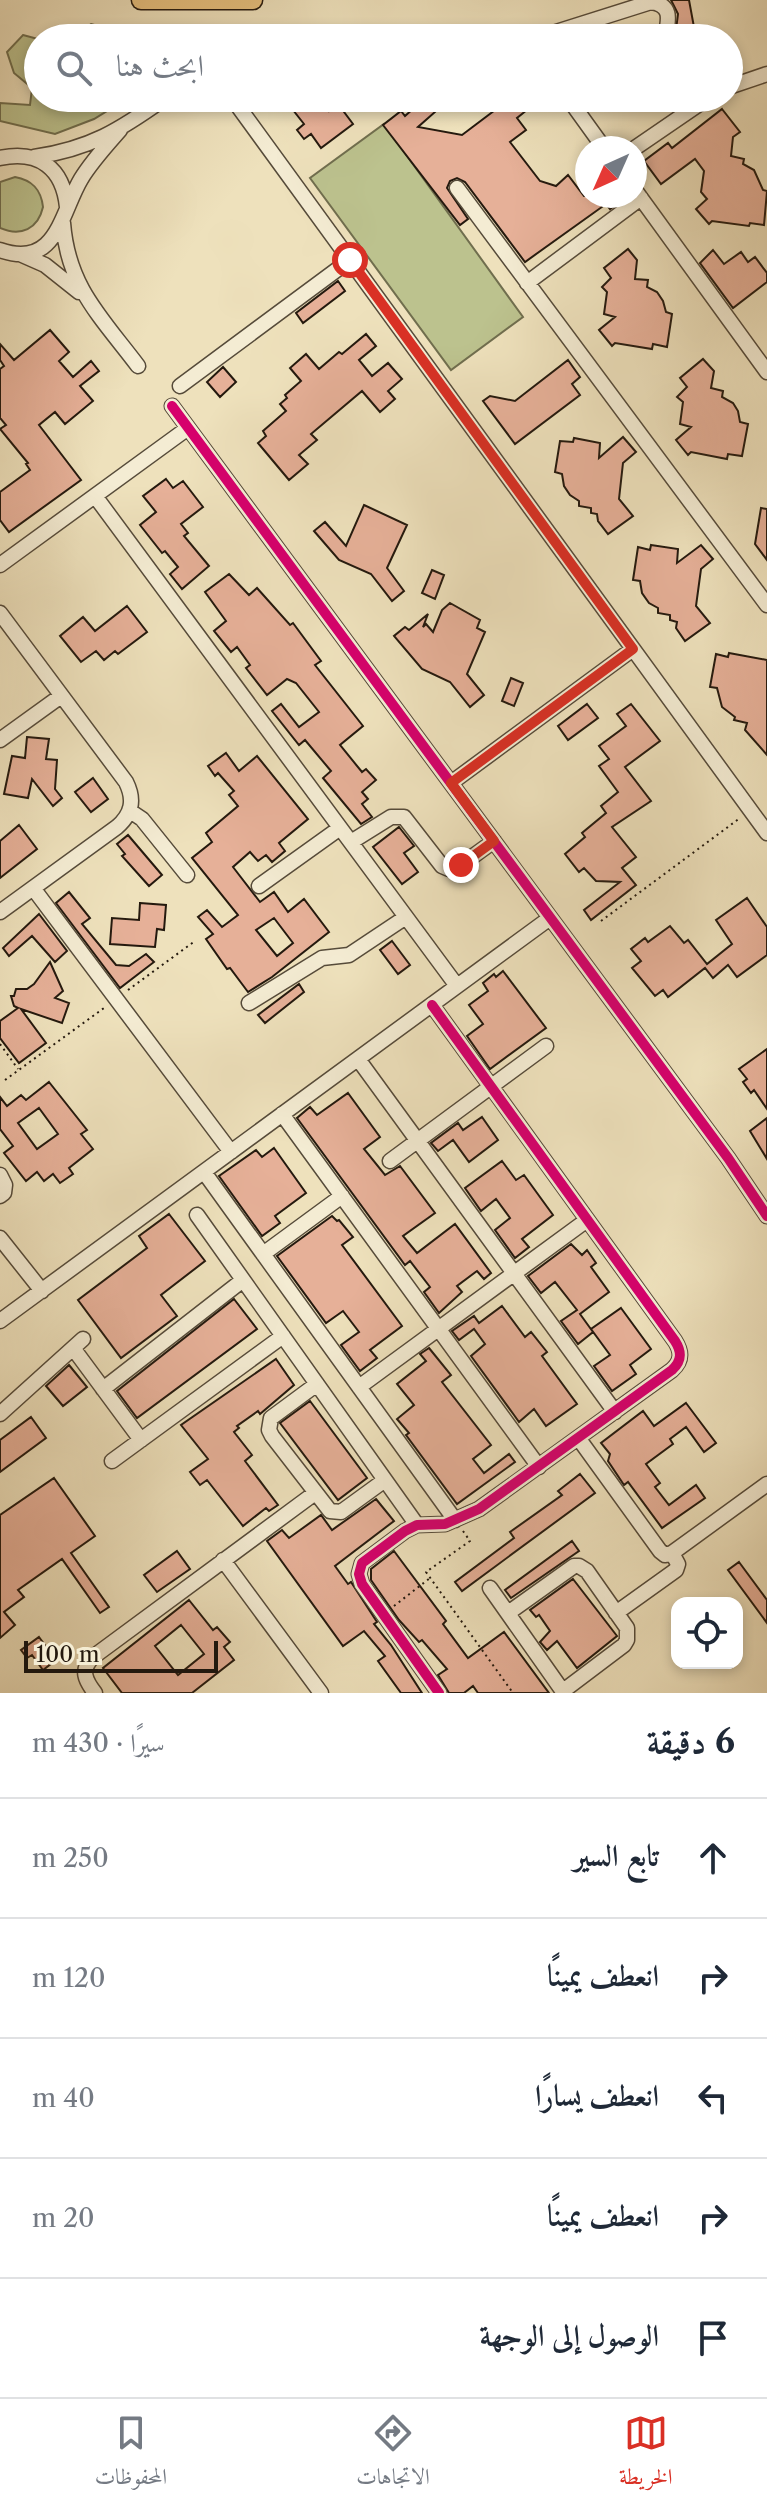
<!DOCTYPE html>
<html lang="ar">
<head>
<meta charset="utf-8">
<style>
  :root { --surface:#fff; --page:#f6f6f7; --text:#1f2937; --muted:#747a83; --line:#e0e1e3; --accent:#d93025 }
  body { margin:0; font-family:"Libre Caslon Text",Amiri,serif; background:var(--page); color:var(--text); direction:rtl }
  .controls { position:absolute; right:24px; bottom:24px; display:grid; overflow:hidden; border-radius:16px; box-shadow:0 4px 12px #0003 }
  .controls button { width:72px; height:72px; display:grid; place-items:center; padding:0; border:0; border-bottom:2px solid var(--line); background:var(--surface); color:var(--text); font:40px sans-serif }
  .compass { position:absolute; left:575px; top:136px; width:72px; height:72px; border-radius:50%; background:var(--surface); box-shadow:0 4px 12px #0003; rotate:225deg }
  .scale { position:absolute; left:24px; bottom:20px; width:194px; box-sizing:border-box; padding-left:8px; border:4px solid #24190e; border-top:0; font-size:22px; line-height:28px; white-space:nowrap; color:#24190e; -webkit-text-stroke:6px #f4ecd3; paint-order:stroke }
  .stop { position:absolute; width:24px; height:24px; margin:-18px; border:6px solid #d93025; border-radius:50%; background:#fff }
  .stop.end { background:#d93025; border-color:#fff; box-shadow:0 2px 8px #0008 }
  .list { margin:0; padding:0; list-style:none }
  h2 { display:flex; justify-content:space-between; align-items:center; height:104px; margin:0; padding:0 32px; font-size:34px }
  h2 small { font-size:26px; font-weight:400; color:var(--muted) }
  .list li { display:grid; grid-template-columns:52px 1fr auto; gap:24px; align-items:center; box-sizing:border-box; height:120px; padding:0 32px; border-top:2px solid var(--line) }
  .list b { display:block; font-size:30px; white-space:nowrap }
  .list em { font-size:26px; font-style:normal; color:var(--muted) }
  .icon { flex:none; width:44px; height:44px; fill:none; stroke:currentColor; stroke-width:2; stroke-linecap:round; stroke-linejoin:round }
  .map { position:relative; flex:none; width:767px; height:1693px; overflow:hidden; direction:ltr }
  .search { position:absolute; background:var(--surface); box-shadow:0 4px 12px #0003; left:24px; right:24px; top:24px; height:88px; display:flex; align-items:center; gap:20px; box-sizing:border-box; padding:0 28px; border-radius:44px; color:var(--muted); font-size:30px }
  .sheet { height:704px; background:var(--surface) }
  nav { display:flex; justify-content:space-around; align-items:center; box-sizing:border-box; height:112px; border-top:2px solid var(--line); background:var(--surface); font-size:22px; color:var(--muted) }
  nav a { display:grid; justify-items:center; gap:4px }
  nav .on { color:var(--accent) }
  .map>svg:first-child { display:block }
  .green { fill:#bcc28e; stroke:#706e4e; stroke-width:2 }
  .building { fill:#e6b098; stroke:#24190e; stroke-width:2; fill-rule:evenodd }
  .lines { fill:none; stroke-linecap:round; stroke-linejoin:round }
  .minor-casing { stroke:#564b3a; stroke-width:17 }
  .major-casing { stroke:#24190e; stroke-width:21 }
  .path { stroke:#24190e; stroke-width:2; stroke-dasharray:2 4; stroke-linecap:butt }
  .minor { stroke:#f4ecd3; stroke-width:14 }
  .major { stroke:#e7c07e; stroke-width:18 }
  .cycleway-casing { stroke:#f4ecd3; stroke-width:15 }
  .cycleway { stroke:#d6006c; stroke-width:10 }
  .route { stroke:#d93025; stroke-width:10 }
</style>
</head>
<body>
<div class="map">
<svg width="767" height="1693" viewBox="0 0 767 1693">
  <rect width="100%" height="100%" fill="#eee1bc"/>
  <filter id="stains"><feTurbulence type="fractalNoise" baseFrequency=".0025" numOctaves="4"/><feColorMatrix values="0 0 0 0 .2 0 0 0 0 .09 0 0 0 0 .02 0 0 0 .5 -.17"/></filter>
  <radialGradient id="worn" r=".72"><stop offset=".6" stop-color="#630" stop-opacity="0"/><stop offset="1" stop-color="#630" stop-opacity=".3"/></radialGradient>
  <path class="green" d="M91 24 138 38 159 29 191 30 189 38H72Z
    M23 35 38 39V98H128L94 119 55 134 0 121V103L30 105 32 88 14 73 7 52Z
    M384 124 523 317 451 370 310 178Z
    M15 177C32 180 41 189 43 207 38 229 21 237 0 228V182Z"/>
  <path class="building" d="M671 0H689L696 38H675L678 14Z
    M309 98H320L329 111 338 104 353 124 321 148 311 134 304 139 297 130 304 124 293 110Z
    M511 98H516L527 110 517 118 526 130 510 142 540 181 556 186 568 175 584 196H616L614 198 618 203 610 209 606 204 525 262 465 182 457 178 450 181 447 188 468 219 460 225 383 125 401 111 405 116 424 99 435 112 418 127 462 135Z
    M722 109 740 132 733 137 731 156 744 159 743 164 754 170 763 190 767 191 764 225 750 223 749 226 712 221 709 224 696 209 707 199 701 192 704 171 695 159 661 184 644 161 668 143 672 148Z
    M628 249 637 260 635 279 648 280 647 287 657 292 663 301 666 312 672 314 667 347 653 344 652 349 615 343 612 346 599 330 615 317 604 314 607 292 602 287 611 278 604 268Z
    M713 250 724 264 741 252 748 262 755 257 767 273V282L733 308 700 263Z
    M338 281 345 291 303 323 296 313Z
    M50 330 69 352 59 361 73 377 91 361 99 371 80 386 93 401 65 424 55 412 39 425 81 480 9 532 0 520V492L30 470 26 464 28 463 0 429 6 425 0 418V369L4 366 0 360V344L14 360Z
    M366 334 376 346 359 360 372 376 388 363 402 379 388 391 395 399 380 412 362 391 311 434 317 440 299 455 308 464 289 480 258 443 266 436 263 431 286 411 280 404 287 398 285 395 301 381 290 368 306 354 319 369 339 352 342 354Z
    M703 359 714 371 711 388 723 391 722 397 733 403 738 411 740 422 748 424 742 456 728 454 727 459 691 452 688 455 676 440 691 427 680 424 683 402 677 397 687 387 680 378Z
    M568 360 580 377 572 384 580 395 515 444 483 401 490 396 515 401Z
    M223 367 236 382 220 397 207 382Z
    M623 437 636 452 623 463 619 499 633 516 608 534 598 521 597 514 591 513V508L579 506V501L570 495 564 486 562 474 555 472 560 441 573 442 574 438 600 443 599 458Z
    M166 479 173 488 183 481 203 507 181 524 188 533 184 536 209 566 182 589 170 574 178 567 165 551 162 553 140 525 156 512 143 496Z
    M364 505 407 525 387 568 404 591 392 601 371 574 339 560 314 531 325 522 346 546Z
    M761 508 767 509V560L755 544Z
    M651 545 678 549 677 563 701 545 713 559 701 569 696 606 710 623 685 641 676 628 677 622 670 620V615L658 613V608L649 603 642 593 640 581 633 580 638 547 650 550Z
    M432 570 444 575 435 599 422 593Z
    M229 574 249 595 257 588 290 625 293 623 321 661 315 665 363 726 340 745 362 772 366 769 376 780 362 792 368 799 362 804 372 817 361 824 323 778 331 771 305 740 299 745 272 711 281 704 299 727 319 712 296 683 287 679 267 695 246 668 250 665 237 647 231 652 214 631 226 621 205 592Z
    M450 603 480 620 477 628 485 632 467 674 484 695 470 707 450 682 422 669 394 636 405 627 409 630 428 614 423 627 426 624 433 632 442 610Z
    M127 606 147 632 118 654 115 651 104 660 96 651 81 662 60 636 83 617 95 631Z
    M729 653 767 660V755L745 730 747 723 734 720 735 717 722 707 717 688 710 687 716 654 728 657Z
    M511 678 523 683 514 706 502 701Z
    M587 704 598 718 568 740 558 726Z
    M631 704 660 741 625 767 651 801 612 827 636 857 622 868 636 885 591 920 584 910 620 882 596 881 584 868 579 872 565 854 585 837 582 833 606 813 601 806 618 792 599 766 609 759 599 746 626 726 617 714Z
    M27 737 49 739 46 759 57 760 55 789 62 798 53 806 32 779 28 798 4 794 12 756 25 758Z
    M226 753 239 771 257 756 308 819 279 843 285 851 272 862 266 855 258 861 250 852 233 867 260 902 274 892 288 912 304 899 329 932 272 977 248 992 230 968 227 969 206 939 213 934 198 917 207 910 222 927 238 915 192 858 212 842 206 833 238 806 229 795 234 791 218 773 215 776 208 766ZM274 918 293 943 277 956 256 930Z
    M93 778 108 799 91 812 75 792Z
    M19 825 37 849 0 878V841Z
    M399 827 414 846 404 853 418 872 402 884 373 847Z
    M128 835 162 875 149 886 122 856 125 854 117 844Z
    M69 892 90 918 82 924 116 965 129 966 146 954 154 962 120 988 56 903Z
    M747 898 767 927V955L737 977 728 965 713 978 705 968 668 997 663 990 655 996 632 968 641 961 631 949 645 938 648 942 670 926 684 943 688 940 707 964 732 944 716 920Z
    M140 903 166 905 164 930 157 929 155 947 110 944 112 918 139 920Z
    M39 914 67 951 55 962 32 936 9 956 3 948Z
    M392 941 410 965 398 974 380 950Z
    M50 962 63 991 55 998 69 1003 62 1023 21 1009 46 1043 19 1063 0 1038V1021L18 1008 14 1006 11 996H14L16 989H27L34 984Z
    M503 971 546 1028 490 1069 467 1036 483 1024 469 1005 488 991 483 983 494 974 496 977Z
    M299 984 304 992 265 1023 258 1015Z
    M767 1049V1109L754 1090 751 1093 743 1082 747 1079 739 1069Z
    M49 1082 87 1130 81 1134 93 1149 69 1168 73 1174 60 1183 53 1174 44 1181 37 1172 26 1181 4 1153 13 1146 0 1129V1097L7 1106 21 1095 26 1100ZM39 1108 58 1134 37 1149 18 1123Z
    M348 1093 380 1137 364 1149 385 1175 400 1166 435 1213 403 1236 417 1253 455 1224 491 1273 484 1279 477 1271 457 1286 462 1292 439 1313 424 1292 430 1287 410 1261 405 1265 297 1118 310 1107 317 1115Z
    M482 1117 498 1140 469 1162 453 1140 438 1151 431 1143 458 1123 463 1130Z
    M767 1118V1159L750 1131Z
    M274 1148 306 1193 275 1216 280 1223 262 1236 219 1176 256 1150 262 1157Z
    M502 1161 516 1180 524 1175 553 1215 522 1239 529 1247 515 1258 495 1230 510 1218 496 1199 481 1211 465 1188Z
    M169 1214 205 1261 161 1295 177 1316 121 1358 78 1300 147 1248 139 1236Z
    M332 1216 337 1221 339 1220 353 1237 342 1245 402 1326 370 1350 377 1358 360 1371 341 1345 359 1332 343 1311 326 1323 277 1256Z
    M571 1244 582 1255 587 1250 596 1263 591 1267 609 1292 580 1314 593 1332 578 1344 561 1321 577 1310 555 1282 541 1293 528 1276Z
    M234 1299 257 1329 137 1418 117 1391Z
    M502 1306 525 1337 531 1332 547 1352 542 1356 577 1404 546 1426 534 1409 519 1422 514 1415 471 1356 485 1344 474 1329 459 1340 452 1331 474 1316 479 1323Z
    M621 1308 651 1349 630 1365 636 1374 612 1391 594 1366 610 1355 591 1329Z
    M429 1348 451 1375 442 1382 491 1445 473 1459 484 1473 509 1454 515 1462 457 1504 406 1435 409 1433 397 1419 414 1405 397 1384 426 1361 420 1354Z
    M276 1359 294 1385 260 1414 258 1411 237 1426 239 1428 234 1432 252 1455 245 1461 278 1505 269 1511 266 1508 243 1526 207 1480 200 1485 190 1472 208 1459 181 1425Z
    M69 1365 87 1387 63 1406 46 1386Z
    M310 1401 367 1478 338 1500 280 1423Z
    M686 1403 716 1443 704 1452 686 1427 670 1439 673 1444 646 1464 660 1483 655 1487 669 1505 696 1485 705 1498 662 1528 628 1482 624 1485 608 1461 610 1454 601 1443 643 1411 654 1426Z
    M31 1417 46 1438 0 1472V1440Z
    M580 1474 595 1493 462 1591 455 1582 514 1538 510 1532 562 1495 558 1491Z
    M54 1478 95 1536 71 1553 109 1607 100 1613 62 1559 18 1590 24 1597 4 1612 15 1625 0 1638V1515Z
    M376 1499 394 1521 335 1566 348 1584 351 1582 377 1622 374 1624 391 1645 422 1693H401L378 1661 385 1656 364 1631 343 1646 267 1541 282 1530 289 1538 321 1515 332 1530Z
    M572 1541 579 1551 511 1598 505 1590Z
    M177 1551 190 1569 157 1592 144 1575Z
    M394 1551 446 1621 443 1624 468 1658 504 1632 549 1693H478L473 1686 464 1693H449L438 1675 447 1669 422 1640 419 1642 399 1620 371 1580V1569Z
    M739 1562 767 1600V1623L728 1570Z
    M573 1579 617 1636 577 1668 557 1641 547 1650 540 1642 550 1631 539 1615 536 1617 530 1610Z
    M189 1600 213 1630 217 1627 230 1642 224 1647 234 1660 192 1693H122L103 1668ZM181 1625 204 1654 178 1675 155 1646Z
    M39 1637 56 1660 43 1670 32 1655 27 1658 21 1650Z"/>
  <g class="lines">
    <defs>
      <path id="minor" d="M522 35 524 38
        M537 38 651 2C674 5 668 22 665 38
        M729 87 767 74
        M232 98 767 833
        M568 98 604 148
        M635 148 708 98
        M34 157C90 149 120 130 165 98
        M0 158C39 150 63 168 67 207
        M457 188 767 605
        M635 190 767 372
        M63 223C68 287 101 317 138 366
        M0 250C57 270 61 212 81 179 92 161 106 146 120 130
        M20 254 45 265 79 292
        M527 283 641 198
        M180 386 350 260
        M172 406 728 1158 767 1216
        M95 496 457 986
        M0 565 188 428
        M0 613 126 782C135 800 132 814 117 827L0 912
        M0 740 61 696
        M451 783 633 649
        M130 811 142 819 187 875
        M351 842 391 817H404L442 866 449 869 461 865 494 841
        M259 886 340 828
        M33 888 231 1152
        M249 1003 322 958 349 955 406 917
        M432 1005 675 1341C682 1352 682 1361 672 1370L479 1509 445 1524 417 1525 405 1531 362 1563 359 1574 362 1584 439 1693
        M358 1059 615 1412
        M282 1114 539 1467
        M390 1161 546 1046
        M204 1172 455 1520
        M0 1175 5 1185 4 1193 0 1196
        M197 1215 417 1525
        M0 1238 42 1291
        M263 1254 342 1196
        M0 1321 550 918
        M73 1348 141 1440
        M317 1384 271 1418 269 1430 272 1436 330 1511 341 1512 385 1480
        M359 1387 587 1220
        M103 1389 243 1280
        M0 1414 83 1339
        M579 1439 660 1551 665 1555 672 1553 767 1484
        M112 1461 283 1336
        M223 1560 321 1693
        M490 1588 564 1693
        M508 1613 574 1566H579L587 1571 627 1628V1640L624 1645 563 1691
        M616 1613 676 1570 678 1564 672 1553
        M95 1693C85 1680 80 1670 93 1657L315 1493"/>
      <path id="major" d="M141 0H253"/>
    </defs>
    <use href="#minor" class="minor-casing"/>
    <use href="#major" class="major-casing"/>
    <path class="path" d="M601 921 740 818
      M128 990 195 941
      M0 1044 18 1069
      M5 1080 104 1008
      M463 1531 470 1541 426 1572 513 1693
      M394 1606 430 1578"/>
    <use href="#minor" class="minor"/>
    <use href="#major" class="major"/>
    <defs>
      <path id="cycleway" d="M172 406 728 1158 767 1216
        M432 1005 675 1341C682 1352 682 1361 672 1370L479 1509 445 1524 417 1525 405 1531 362 1563 359 1574 362 1584 439 1693"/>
    </defs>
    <use href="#cycleway" class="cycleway-casing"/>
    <use href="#cycleway" class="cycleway"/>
  </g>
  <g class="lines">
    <path class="route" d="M350 260 633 649 451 783 494 841 461 865"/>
  </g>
  <rect width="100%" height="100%" filter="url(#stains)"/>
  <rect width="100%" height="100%" fill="url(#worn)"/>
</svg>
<div class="controls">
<button><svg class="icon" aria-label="locate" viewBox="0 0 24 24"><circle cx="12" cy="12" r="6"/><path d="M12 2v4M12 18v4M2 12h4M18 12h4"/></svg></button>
</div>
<svg class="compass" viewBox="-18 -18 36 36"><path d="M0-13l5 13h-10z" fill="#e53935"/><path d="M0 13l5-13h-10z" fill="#747a83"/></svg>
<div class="scale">100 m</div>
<div class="stop" style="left:350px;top:260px"></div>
<div class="stop end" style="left:461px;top:865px"></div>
<div class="search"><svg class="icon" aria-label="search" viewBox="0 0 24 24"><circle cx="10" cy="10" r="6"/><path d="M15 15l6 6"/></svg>ابحث هنا</div>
</div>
<section class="sheet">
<h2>6 دقيقة<small>سيرًا · 430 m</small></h2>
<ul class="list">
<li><svg class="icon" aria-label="ahead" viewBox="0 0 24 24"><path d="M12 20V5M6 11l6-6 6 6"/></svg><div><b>تابع السير</b></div><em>250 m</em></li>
<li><svg class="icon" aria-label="right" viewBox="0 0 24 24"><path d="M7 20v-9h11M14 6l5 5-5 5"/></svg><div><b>انعطف يمينًا</b></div><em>120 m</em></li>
<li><svg class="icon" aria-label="left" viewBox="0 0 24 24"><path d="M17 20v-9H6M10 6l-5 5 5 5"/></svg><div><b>انعطف يسارًا</b></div><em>40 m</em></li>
<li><svg class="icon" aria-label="right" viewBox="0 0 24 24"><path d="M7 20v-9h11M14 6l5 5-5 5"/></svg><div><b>انعطف يمينًا</b></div><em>20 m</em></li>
<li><svg class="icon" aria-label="arrive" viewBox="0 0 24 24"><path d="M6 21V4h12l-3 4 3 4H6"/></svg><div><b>الوصول إلى الوجهة</b></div></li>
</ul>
</section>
<nav>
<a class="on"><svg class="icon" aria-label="map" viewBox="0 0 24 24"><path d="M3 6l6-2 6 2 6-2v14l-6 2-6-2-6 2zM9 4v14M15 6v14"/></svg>الخريطة</a>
<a><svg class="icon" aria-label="directions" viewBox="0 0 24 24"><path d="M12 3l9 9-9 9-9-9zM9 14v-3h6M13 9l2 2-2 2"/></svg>الاتجاهات</a>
<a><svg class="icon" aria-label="saved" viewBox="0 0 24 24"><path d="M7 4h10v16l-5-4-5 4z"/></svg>المحفوظات</a>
</nav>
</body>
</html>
